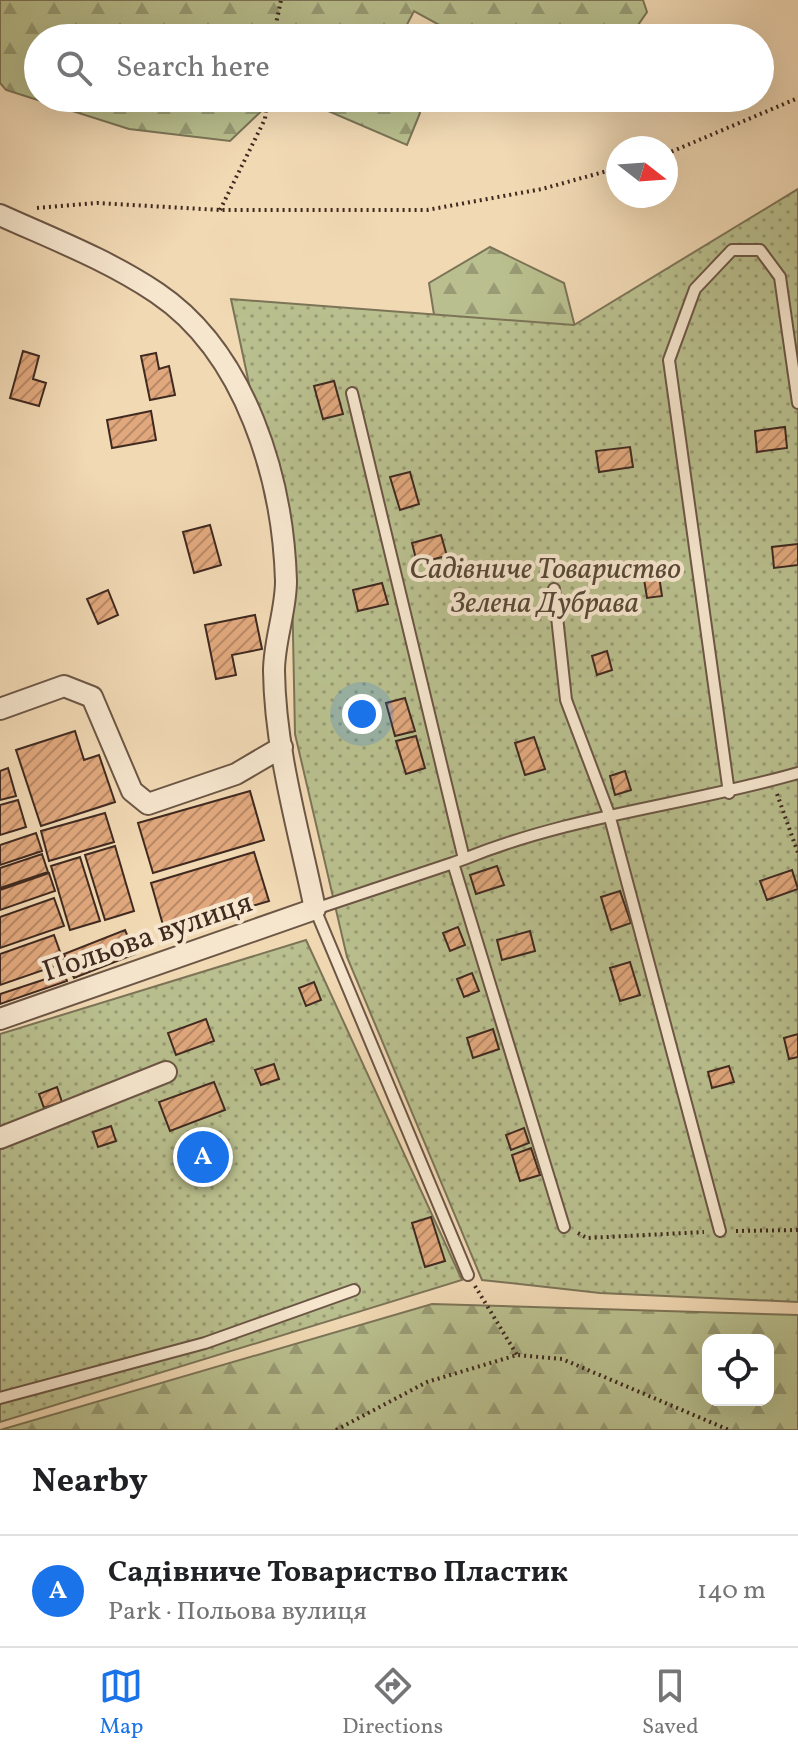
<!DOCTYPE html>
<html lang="en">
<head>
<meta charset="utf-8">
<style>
  :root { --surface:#fff; --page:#f6f6f6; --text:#202124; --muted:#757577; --line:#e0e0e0; --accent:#1a73e8 }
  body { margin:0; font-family:Vollkorn,serif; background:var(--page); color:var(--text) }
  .controls { position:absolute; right:24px; bottom:24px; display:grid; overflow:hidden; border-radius:16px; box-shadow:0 8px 32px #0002 }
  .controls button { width:72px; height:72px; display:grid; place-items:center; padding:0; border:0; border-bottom:2px solid var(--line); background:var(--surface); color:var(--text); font:40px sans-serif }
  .compass { position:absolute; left:606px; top:136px; width:72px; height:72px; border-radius:50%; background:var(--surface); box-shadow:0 8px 32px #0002; rotate:107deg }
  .you { position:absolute; left:362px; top:714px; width:28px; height:28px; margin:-20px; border:6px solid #fff; border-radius:50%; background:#1a73e8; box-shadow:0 0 0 12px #1a73e833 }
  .badge { display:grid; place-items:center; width:52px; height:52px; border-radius:50%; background:var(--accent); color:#fff; font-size:26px; font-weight:700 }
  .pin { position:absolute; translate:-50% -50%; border:4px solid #fff; box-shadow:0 2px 8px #0006 }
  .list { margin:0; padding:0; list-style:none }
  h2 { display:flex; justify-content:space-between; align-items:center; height:104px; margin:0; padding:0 32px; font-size:34px }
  h2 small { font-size:26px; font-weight:400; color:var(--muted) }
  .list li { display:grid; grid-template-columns:52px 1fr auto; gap:24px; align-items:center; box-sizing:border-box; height:112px; padding:0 32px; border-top:2px solid var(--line) }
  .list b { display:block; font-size:30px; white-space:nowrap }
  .list p { margin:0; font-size:26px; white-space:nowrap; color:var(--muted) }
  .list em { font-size:26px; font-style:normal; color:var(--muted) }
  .icon { flex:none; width:44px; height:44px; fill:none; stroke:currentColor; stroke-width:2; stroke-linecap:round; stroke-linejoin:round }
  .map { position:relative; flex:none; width:798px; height:1430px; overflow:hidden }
  .search { position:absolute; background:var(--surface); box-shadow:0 8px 32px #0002; left:24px; right:24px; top:24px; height:88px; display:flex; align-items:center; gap:20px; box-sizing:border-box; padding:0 28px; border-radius:44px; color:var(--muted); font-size:30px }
  .sheet { height:216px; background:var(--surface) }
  nav { display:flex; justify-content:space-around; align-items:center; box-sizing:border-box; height:112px; border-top:2px solid var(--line); background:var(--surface); font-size:22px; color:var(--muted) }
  nav a { display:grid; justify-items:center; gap:4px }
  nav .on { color:var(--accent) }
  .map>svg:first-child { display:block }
  .forest { fill:url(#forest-firs); stroke:#7c7457; stroke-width:2; fill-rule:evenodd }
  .park { fill:url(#park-dots); stroke:#7c7457; stroke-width:2 }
  .building { fill:url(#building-hatch); stroke:#402a20; stroke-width:2 }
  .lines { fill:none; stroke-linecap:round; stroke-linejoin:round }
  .lane-casing { stroke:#6c5645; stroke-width:14 }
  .street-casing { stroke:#6c5645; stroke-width:24 }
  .path { stroke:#402a20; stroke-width:4; stroke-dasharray:2 4; stroke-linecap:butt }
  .lane { stroke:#f6e6ce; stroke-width:10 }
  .street { stroke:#f6e6ce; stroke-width:20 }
  .labels { text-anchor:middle; stroke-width:8; stroke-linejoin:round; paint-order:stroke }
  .park-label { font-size:30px; font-style:italic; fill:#584836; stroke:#f6e6ce }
  .street-label { font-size:30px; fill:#402a20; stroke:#f6e6ce }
</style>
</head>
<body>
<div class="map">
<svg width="798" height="1430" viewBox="0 0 798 1430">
  <defs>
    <pattern id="forest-firs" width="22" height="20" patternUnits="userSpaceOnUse" patternTransform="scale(2)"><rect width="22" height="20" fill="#b9bf8e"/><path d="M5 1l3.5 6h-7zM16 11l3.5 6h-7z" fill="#989b74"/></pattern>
    <pattern id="park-dots" width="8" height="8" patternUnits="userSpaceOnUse" patternTransform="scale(2)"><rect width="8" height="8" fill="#b9bf8e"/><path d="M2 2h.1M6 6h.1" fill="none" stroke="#989b74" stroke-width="1.8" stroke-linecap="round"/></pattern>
    <pattern id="building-hatch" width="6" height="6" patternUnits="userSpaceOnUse" patternTransform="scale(2)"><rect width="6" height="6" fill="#e1a87d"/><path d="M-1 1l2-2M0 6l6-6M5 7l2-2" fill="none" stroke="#b88966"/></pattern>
  </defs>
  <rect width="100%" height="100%" fill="#f1d9b4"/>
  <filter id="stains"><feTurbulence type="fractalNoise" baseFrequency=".0025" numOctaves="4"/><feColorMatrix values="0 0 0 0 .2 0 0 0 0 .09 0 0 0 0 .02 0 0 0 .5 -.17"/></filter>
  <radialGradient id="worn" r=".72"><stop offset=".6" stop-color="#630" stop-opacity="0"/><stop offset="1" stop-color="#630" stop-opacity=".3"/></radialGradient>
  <path class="forest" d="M0 0H643L647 12 629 38H463L414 11 400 38H38V98H275L230 141 129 129 6 90 0 83Z
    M298 98H412L420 113 407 145Z
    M490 247 564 283 583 359 443 372 429 283Z
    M432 1304 798 1315V1430H0ZM768 1340V1400H708V1340Z"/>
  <path class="park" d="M798 189V1302L600 1293 482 1280 347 957 295 734 292 586 231 299 574 325Z
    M306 940 462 1280 0 1422V1034Z"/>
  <path class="building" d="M23 351 39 356 33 379 46 383 39 406 10 398Z
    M156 353 159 369 169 366 175 395 150 400 141 356Z
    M334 381 343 414 323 419 314 386Z
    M151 411 156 440 112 448 107 420Z
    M785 427 787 448 757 452 755 431Z
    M630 447 633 467 599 472 596 451Z
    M410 472 419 504 400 510 390 477Z
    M210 525 221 565 194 573 183 532Z
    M441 535 447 556 417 563 412 543Z
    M798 544V565L774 568 772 547Z
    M659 576 662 596 647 598 644 579Z
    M382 583 388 604 358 611 353 590Z
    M108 590 118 615 98 624 87 599Z
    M255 615 262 649 232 655 236 675 216 679 205 625Z
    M607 651 612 670 597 675 592 656Z
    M405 698 415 731 395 736 386 703Z
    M75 731 84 760 99 755 115 802 41 826 16 750Z
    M416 736 425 768 406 774 396 741Z
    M534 737 545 769 525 775 515 743Z
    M8 768 16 796 0 800V771Z
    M625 771 631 790 615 795 610 776Z
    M250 791 264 840 153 873 138 823Z
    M18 800 26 827 0 835V805Z
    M105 813 114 842 49 861 41 831Z
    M36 833 42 851 0 865V845Z
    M115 846 134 911 105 920 85 855Z
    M254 852 269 901 165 932 151 883Z
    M42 854 48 872 0 888V868Z
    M80 857 100 921 70 930 51 866Z
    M497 866 504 885 476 894 470 875Z
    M792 870 798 889 767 900 760 881Z
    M49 873 55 891 0 910V890Z
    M620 891 631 923 611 930 601 897Z
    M54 898 64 926 0 948V917Z
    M458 927 465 945 450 951 443 933Z
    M125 930 135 954 74 978 64 954Z
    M530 931 535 951 502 960 497 940Z
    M54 935 64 963 0 985V954Z
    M630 962 640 995 620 1001 610 968Z
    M64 973 67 981 0 1004V994Z
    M472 973 479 991 464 997 457 979Z
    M314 982 321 1000 306 1006 299 988Z
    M206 1019 214 1041 176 1055 168 1033Z
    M493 1029 499 1049 473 1058 467 1038Z
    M798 1034V1057L789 1059 784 1038Z
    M274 1064 279 1079 261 1085 255 1070Z
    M729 1066 734 1082 712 1088 708 1072Z
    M214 1082 225 1110 170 1131 159 1102Z
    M57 1087 62 1102 44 1108 39 1094Z
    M111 1126 116 1141 98 1147 93 1132Z
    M524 1128 529 1143 511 1150 506 1135Z
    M531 1148 540 1175 520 1181 512 1155Z
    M431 1217 445 1261 425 1267 412 1223Z"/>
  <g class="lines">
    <defs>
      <path id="lane" d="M352 393 464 859 453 863 564 1227
        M554 589 566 700 609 814 720 1231
        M729 793 669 360 695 289 732 250H760L780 277 798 403
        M464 859C572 815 687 805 798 773
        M453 863 315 909 468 1275
        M0 1398 205 1343 354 1290"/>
      <path id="street" d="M0 215C53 239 108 260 157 293 246 353 283 479 286 581 286 611 274 641 274 671 275 751 299 831 315 909L0 1019
        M0 709 64 686 92 697 132 791 148 804 236 774 282 747
        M0 1138 166 1072"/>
    </defs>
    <use href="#lane" class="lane-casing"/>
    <use href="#street" class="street-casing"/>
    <path class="path" d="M273 38 281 0
      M666 154 798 98
      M37 208 97 203 220 210H427L542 189 618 168
      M220 210 265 119 267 98
      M777 794 798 853
      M736 1231 798 1230
      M578 1233 587 1238 704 1232
      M475 1286 517 1355
      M336 1430 427 1382 517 1355 562 1359 729 1430"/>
    <use href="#lane" class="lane"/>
    <use href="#street" class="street"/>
  </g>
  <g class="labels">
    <g class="park-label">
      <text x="545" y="578">Садівниче Товариство<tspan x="545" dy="34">Зелена Дубрава</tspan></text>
    </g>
    <g class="street-label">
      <text transform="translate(147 936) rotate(-19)" y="10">Польова вулиця</text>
    </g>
  </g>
  <rect width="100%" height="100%" filter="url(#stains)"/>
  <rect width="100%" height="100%" fill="url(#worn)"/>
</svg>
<div class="controls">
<button><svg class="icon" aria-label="locate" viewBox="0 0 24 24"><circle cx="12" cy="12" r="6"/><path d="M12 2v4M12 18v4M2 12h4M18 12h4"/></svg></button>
</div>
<svg class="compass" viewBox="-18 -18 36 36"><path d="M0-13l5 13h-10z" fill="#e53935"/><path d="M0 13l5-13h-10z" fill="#757577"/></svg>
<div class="you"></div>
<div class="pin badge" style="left:203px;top:1157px">A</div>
<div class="search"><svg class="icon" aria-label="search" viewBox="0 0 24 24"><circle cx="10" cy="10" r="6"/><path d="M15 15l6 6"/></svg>Search here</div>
</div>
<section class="sheet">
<h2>Nearby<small></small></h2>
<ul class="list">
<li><span class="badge">A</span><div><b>Садівниче Товариство Пластик</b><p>Park · Польова вулиця</p></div><em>140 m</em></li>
</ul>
</section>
<nav>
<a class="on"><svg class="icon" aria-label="map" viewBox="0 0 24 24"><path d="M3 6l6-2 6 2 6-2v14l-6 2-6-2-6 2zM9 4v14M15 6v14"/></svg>Map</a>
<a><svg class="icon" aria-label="directions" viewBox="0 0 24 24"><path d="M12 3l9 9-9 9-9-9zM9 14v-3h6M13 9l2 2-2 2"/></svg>Directions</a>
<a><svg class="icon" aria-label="saved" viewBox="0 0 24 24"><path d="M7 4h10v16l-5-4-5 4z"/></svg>Saved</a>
</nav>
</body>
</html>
